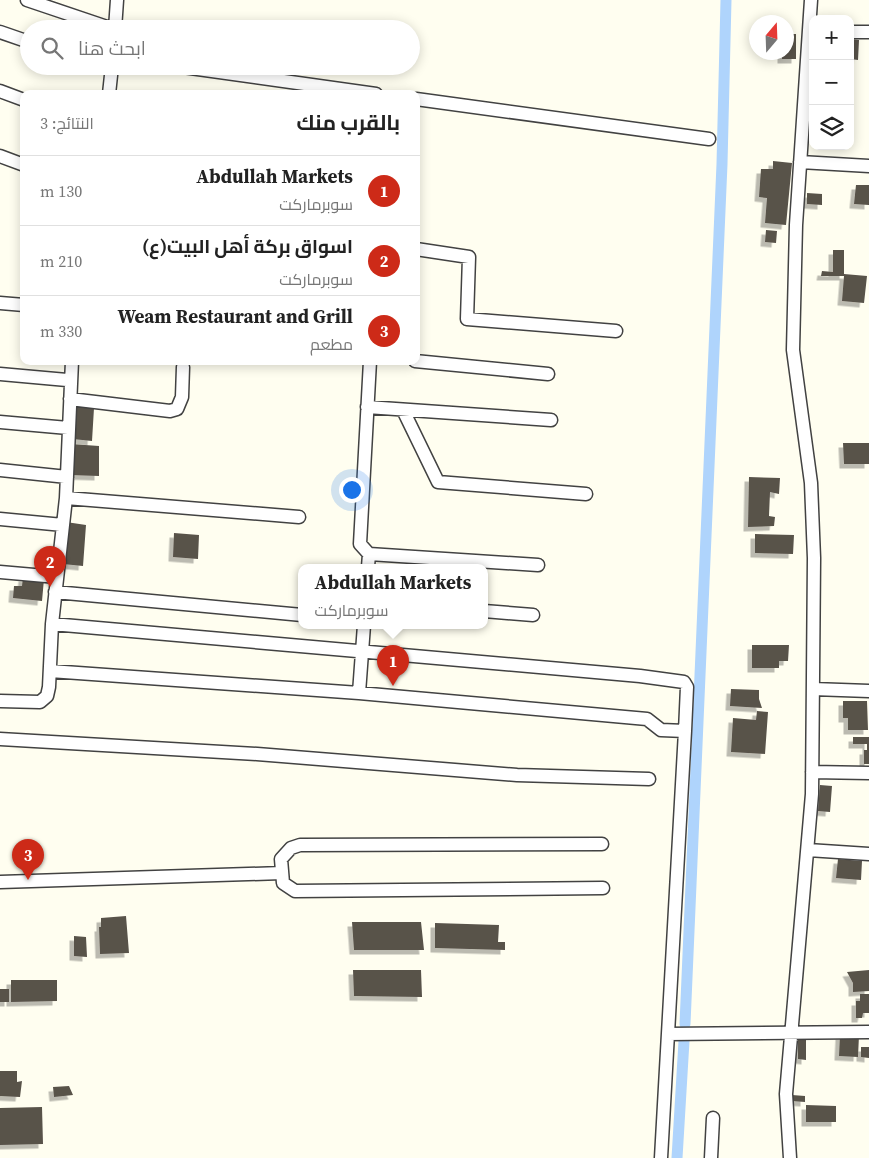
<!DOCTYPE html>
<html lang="ar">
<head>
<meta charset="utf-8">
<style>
  :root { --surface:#fff; --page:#f6f6f6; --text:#222; --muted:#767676; --line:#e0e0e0; --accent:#cd2a18 }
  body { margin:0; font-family:"Source Serif 4",Cairo,serif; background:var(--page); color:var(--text); direction:rtl }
  .controls { position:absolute; right:15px; top:15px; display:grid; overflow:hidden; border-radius:10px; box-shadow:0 2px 12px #0003 }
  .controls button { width:45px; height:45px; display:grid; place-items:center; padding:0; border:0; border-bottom:1px solid var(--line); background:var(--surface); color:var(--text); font:25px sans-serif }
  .compass { position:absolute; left:749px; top:15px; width:45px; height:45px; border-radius:50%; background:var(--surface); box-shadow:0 2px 12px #0003; rotate:19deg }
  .you { position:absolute; left:351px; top:489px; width:18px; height:18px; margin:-12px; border:4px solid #fff; border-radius:50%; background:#1a73e8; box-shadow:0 0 0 8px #1a73e833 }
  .badge { display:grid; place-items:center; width:32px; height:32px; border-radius:50%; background:var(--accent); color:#fff; font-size:16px; font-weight:700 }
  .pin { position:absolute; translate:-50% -41px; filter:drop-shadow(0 1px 2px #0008) }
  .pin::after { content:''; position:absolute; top:26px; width:18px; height:15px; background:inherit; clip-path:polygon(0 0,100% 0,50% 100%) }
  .popup { position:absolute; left:298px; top:564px; width:190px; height:65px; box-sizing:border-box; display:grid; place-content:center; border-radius:10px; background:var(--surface); filter:drop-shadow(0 1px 4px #0005); font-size:16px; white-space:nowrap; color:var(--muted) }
  .popup b { font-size:19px; color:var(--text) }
  .popup::after { content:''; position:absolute; left:50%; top:100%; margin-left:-10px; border:10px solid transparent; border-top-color:var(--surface) }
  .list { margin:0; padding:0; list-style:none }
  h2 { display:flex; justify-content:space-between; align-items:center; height:65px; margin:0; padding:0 20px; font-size:21px }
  h2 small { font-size:16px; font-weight:400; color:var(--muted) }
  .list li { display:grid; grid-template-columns:32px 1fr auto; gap:15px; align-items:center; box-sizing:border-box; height:70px; padding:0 20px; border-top:1px solid var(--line) }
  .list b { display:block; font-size:19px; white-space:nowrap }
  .list p { margin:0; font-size:16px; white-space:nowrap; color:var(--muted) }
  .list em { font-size:16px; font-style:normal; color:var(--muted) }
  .icon { flex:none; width:28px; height:28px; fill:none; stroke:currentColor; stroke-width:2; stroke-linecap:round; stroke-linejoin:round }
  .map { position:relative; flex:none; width:869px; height:1158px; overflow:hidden; direction:ltr }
  .search { position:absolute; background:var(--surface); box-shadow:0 2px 12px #0003; left:20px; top:20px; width:400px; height:55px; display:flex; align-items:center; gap:12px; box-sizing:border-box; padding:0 18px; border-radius:28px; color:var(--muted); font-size:19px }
  .panel { position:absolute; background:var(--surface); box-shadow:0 2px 12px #0003; left:20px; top:90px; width:400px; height:275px; border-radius:10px; direction:rtl }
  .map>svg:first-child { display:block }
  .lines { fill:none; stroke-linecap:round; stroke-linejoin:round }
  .canal { stroke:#afd4fc; stroke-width:11 }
  .building { fill:#58524a; filter:url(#shadow) }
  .minor-casing { stroke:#424242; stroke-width:15 }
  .minor { stroke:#fff; stroke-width:12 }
</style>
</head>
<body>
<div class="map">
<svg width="869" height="1158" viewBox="0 0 869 1158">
  <defs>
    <filter id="shadow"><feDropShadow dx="-4.5" dy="4.5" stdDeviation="0" flood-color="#0004"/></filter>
  </defs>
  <rect width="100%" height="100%" fill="#fffef0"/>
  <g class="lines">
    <path class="canal" d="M685 1024 722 164 726 0
      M677 1158 684 1041"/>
  </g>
  <path class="building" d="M786 34H796V59H782V52H786Z
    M850 39 859 40 858 60 850 59Z
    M773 161 792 163 786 225 765 223 767 198 759 197 761 169H773Z
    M856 185H869V205L854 204Z
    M807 193 822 194V205L807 204Z
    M766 230 777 231 776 243 765 242Z
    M833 250H844V274L867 276 864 303 842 301 844 276H821L822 271 833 272Z
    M73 406 94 408 92 441 73 439Z
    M843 443H869V464H844Z
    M71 444 99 446V476L70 475Z
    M749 477 780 478 779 494 770 492 769 516 775 517 774 526 748 527Z
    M66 522 86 525 83 566 63 564Z
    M174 533 199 535 198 559 173 557Z
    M755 534 794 535 793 554 755 553Z
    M23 577 44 579 42 601 13 598 14 586H22Z
    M752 645H789L788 661H779V668H752Z
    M731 689 759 690V699L762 708 730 706Z
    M843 701H867L868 730H848V718H843Z
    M757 711 768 712 765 754 731 752 733 718 756 720Z
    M853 737H869V764H864V750H867V744H853Z
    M820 785 832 786 830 812 818 811Z
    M838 859 862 861 861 880 836 878Z
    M126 916 129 953 100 954 99 927H101V918Z
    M352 922H421L424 950H354Z
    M435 923 499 925 498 942H505V950L435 948Z
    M74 936 86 937 87 957 74 956Z
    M353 970H421L422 997 354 996Z
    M869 970V991L853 992V983L847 972Z
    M11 980H57V1001L11 1002Z
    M0 989H9V1002H0Z
    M860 994H869V1013H863L862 1018H856V1001H860Z
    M840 1035H859L858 1057 839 1056Z
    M798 1036 806 1037V1060L798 1059Z
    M861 1047H869V1058L861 1057Z
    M0 1071H17V1082L22 1081 20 1097 0 1096Z
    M69 1086 73 1095 54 1097 53 1087Z
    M792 1095 805 1096V1102L792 1101Z
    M806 1105 836 1106V1122H806Z
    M42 1107 43 1144 0 1145V1108Z"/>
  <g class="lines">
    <defs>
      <path id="minor" d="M27 0 113 29
        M115 29 117 0
        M0 32 29 42
        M850 32H869
        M176 66 376 94
        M0 91 24 100
        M109 94 112 66
        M416 99 709 139
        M0 156 24 165
        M800 162 869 166
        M416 249 469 257 467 319 616 331
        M0 303 24 305
        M415 361 548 374
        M0 374 67 380
        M70 399 170 411 177 409 182 397 183 367
        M367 407 551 420
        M403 410 438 482 586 494
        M0 422 68 428
        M0 470 67 477
        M66 498 299 517
        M0 519 63 525
        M369 554 360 544 370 361
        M368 567 369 554 538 565
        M0 572 57 577
        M55 592 302 615
        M484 611 533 615
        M52 624 640 676 684 682 687 687 685 731 661 1158
        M50 671 359 693 647 719 661 730 685 731
        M813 689 869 691
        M359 693 364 625
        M0 701 40 702 47 696 49 687 52 624 66 498 72 361
        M0 739 257 754 517 775 649 779
        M812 772 869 773
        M602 844 300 845 291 848 281 859 283 883 295 891 603 888
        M808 850 869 854
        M0 882 282 873
        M668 1034 869 1032
        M711 1158 713 1118
        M790 1158 786 1094 812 794 814 558 811 483 793 350 796 225 811 0"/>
    </defs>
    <use href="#minor" class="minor-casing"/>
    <use href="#minor" class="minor"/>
  </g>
</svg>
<div class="controls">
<button>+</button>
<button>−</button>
<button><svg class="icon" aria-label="layers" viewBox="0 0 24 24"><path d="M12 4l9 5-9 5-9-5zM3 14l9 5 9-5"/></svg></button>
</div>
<svg class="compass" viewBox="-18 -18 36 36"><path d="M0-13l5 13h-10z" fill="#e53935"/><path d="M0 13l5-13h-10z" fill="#767676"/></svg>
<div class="you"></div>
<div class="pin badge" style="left:393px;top:686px">1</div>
<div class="popup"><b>Abdullah Markets</b>سوبرماركت</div>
<div class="pin badge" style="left:50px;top:587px">2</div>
<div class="pin badge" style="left:28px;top:880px">3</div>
<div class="search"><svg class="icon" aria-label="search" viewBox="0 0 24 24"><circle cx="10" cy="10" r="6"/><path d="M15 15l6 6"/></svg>ابحث هنا</div>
<section class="panel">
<h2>بالقرب منك<small>النتائج: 3</small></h2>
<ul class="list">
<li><span class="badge">1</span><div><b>Abdullah Markets</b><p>سوبرماركت</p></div><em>130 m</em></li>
<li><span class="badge">2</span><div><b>اسواق بركة أهل البيت(ع)</b><p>سوبرماركت</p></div><em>210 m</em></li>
<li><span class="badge">3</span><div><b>Weam Restaurant and Grill</b><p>مطعم</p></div><em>330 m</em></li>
</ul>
</section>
</div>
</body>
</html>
